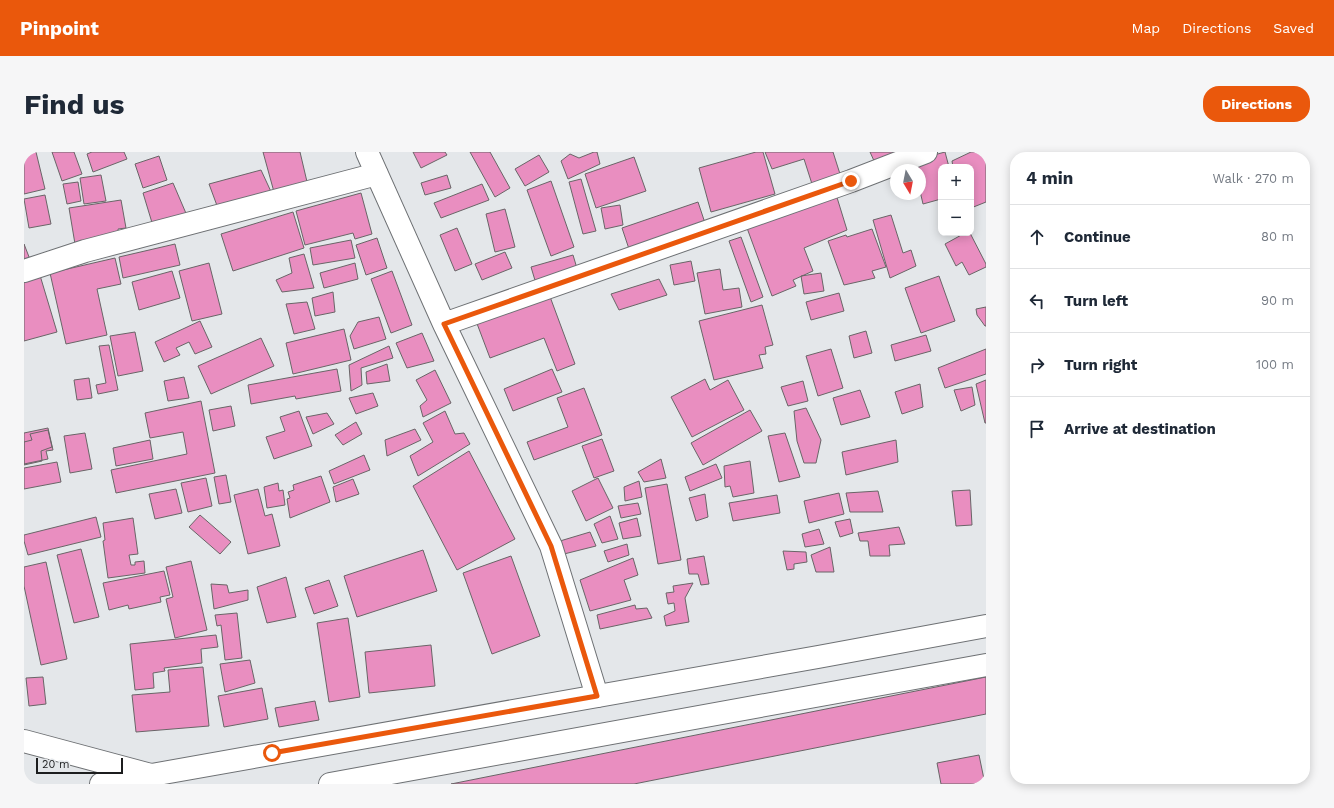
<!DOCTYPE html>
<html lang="en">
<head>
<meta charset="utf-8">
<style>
  :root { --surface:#fff; --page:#f6f6f7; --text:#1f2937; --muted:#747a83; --line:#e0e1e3; --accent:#ea580c }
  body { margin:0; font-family:"Work Sans",sans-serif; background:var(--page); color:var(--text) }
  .controls { position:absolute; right:12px; top:12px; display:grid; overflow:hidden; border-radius:8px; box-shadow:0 2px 10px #0003 }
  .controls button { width:36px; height:36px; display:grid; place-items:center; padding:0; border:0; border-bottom:1px solid var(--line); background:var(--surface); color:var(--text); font:20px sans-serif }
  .compass { position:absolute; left:866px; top:12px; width:36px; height:36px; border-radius:50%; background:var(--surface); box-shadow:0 2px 10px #0003; rotate:170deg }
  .scale { position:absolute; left:12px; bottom:10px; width:87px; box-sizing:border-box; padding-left:4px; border:2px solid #1c1d1e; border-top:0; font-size:11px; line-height:14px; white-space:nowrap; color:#1c1d1e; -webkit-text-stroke:3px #e4e7ea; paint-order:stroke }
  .stop { position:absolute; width:12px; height:12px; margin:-9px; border:3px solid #ea580c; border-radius:50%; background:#fff }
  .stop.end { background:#ea580c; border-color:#fff; box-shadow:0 1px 4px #0008 }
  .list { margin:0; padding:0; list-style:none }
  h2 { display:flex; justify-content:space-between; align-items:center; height:52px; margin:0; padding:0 16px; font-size:17px }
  h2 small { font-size:13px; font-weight:400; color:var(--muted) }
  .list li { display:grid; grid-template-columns:26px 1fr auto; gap:12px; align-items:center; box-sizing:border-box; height:64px; padding:0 16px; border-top:1px solid var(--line) }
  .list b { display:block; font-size:15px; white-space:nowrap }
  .list em { font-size:13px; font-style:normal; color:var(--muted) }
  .icon { flex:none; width:22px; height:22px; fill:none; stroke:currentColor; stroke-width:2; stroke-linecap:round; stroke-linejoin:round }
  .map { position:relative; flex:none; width:962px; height:632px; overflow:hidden; border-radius:16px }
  header { display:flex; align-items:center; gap:24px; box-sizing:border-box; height:56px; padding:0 20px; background:var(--accent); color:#fff }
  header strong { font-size:19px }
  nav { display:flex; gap:22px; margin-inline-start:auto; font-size:14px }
  .intro { display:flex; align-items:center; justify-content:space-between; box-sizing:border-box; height:96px; padding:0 24px }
  h1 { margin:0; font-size:28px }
  .button { padding:10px 18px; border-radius:16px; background:var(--accent); color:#fff; font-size:14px; font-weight:700 }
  main { display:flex; gap:24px; padding:0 24px }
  aside { flex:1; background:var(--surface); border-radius:16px; box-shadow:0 2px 10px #0003 }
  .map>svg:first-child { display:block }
  .building { fill:#e98ec0; stroke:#696567 }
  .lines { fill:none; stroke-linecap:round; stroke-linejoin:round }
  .minor-casing { stroke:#6e7174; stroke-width:24 }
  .tertiary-casing { stroke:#6e7174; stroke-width:24 }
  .minor { stroke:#fff; stroke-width:22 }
  .tertiary { stroke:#fff; stroke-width:22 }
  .route { stroke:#ea580c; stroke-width:5 }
</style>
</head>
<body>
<header>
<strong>Pinpoint</strong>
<nav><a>Map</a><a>Directions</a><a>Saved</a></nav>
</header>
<div class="intro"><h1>Find us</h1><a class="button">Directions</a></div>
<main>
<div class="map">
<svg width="962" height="632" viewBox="0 0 962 632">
  <rect width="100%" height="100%" fill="#e4e7ea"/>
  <path class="building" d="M0 0H12L21 37 0 42Z
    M28 0H50L58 22 38 29Z
    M68 0H100L103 7 69 20 63 2Z
    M239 0H276L284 34 250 40Z
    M389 0H421L423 3 397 16Z
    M446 0H466L486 36 471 45Z
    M570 0H573L576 12 544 27 537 9 546 2 555 6Z
    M732 0H739L751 42 687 60 675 16Z
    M741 0H809L816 22 788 32 780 7 748 17Z
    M846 0H882L851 11Z
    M921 0 925 15H917V47L899 52 896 39V18H891L888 9Z
    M947 0H962V50L947 56V15H929L928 9Z
    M515 3 525 20 501 34 491 17Z
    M135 4 143 28 119 36 111 12Z
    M610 5 622 39 572 56 561 22Z
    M237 18 249 44 195 59 185 32Z
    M77 23 82 49 60 52 56 26Z
    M423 23 427 36 401 43 397 31Z
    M557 27 572 79 559 82 545 30Z
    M527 29 550 95 527 104 503 38Z
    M54 30 57 49 43 52 39 32Z
    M149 31 164 66 129 74 119 41Z
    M458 32 465 48 417 66 410 51Z
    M811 39 823 78 780 96 789 119 769 128 772 134 748 144 723 76Z
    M337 41 348 82 331 87 329 81 281 93 272 59Z
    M21 43 27 72 5 76 0 47Z
    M97 48 102 76 94 77 95 85 51 92 45 56Z
    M674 50 683 77 607 103 598 76Z
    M596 53 599 73 581 77 577 56Z
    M481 57 491 95 471 100 462 62Z
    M269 60 280 96 209 119 197 82Z
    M867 63 879 101 887 98 892 114 866 126 849 68Z
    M433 76 448 112 431 119 416 83Z
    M848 77 862 115 848 119 851 126 820 133 804 89 822 83 823 85Z
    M941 81H946L962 112V115L945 123 938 110 932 114 921 92Z
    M717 85 739 145 727 150 705 89Z
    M353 86 363 116 342 123 332 93Z
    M327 88 331 106 289 113 286 96Z
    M0 92 7 110 0 112Z
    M151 92 156 113 99 126 95 105Z
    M481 100 488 116 458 128 451 112Z
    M280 102 290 136 258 140 252 128 268 121 265 106Z
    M549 103 555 123 513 135 507 115Z
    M91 106 97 132 73 137 83 183 42 192 26 121Z
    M667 109 671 129 650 133 646 113Z
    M185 111 198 162 168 169 155 119Z
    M331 111 334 127 300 136 296 121Z
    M696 117 699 138 715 136 718 155 681 162 673 121Z
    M148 119 156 146 115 158 108 130Z
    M368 119 388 173 367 181 347 127Z
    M15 120 33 180 0 189V128Z
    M797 121 800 139 780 142 777 124Z
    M915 124 931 169 897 181 881 136Z
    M635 127 643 143 595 158 587 142Z
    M309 140 311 160 291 164 288 146Z
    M815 141 820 159 787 168 782 150Z
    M525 142 551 212 533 219 520 186 466 206 452 169Z
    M283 150 291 177 270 182 262 152Z
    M738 153 749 193 741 195 742 202 735 203 739 216 690 228 675 169Z
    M962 155V174H961L953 163 952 157Z
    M355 165 362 187 330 197 326 184 334 170Z
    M176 169 188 195 171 202 165 190 152 196 156 203 140 210 131 190Z
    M320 177 327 208 269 222 262 191Z
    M842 179 848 201 830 206 825 184Z
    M111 180 119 219 94 224 86 184Z
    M398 181 410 209 383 216 372 191Z
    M902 183 907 199 871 209 867 193Z
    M237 186 250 214 187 242 174 214Z
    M85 193 94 238 74 242 72 233 82 231 75 194Z
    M365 194 369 206 337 216 338 233 327 239 325 213Z
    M807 197 819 236 794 244 782 204Z
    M962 197V222L921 236 914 216Z
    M363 212 366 229 343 232 342 220Z
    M313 217 317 239 272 247 271 244 227 252 224 233Z
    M528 217 538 240 489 259 480 237Z
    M411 218 427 251 399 265 396 254 403 248 392 228Z
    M160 225 165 246 144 249 140 229Z
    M65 226 68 246 53 248 50 228Z
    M681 227 686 238 704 228 720 258 668 285 647 245Z
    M962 228V271H961L952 232Z
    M779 229 784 249 764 254 757 235Z
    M896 232 899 255 878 262 871 240Z
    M948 235 951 253 937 259 930 238Z
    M560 236 578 283 510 308 503 290 544 275 533 246Z
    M836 238 846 265 817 273 809 246Z
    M349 241 354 254 332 262 325 246Z
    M177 249 191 321 92 341 87 318 163 302 159 280 126 286 121 261Z
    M207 254 211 274 189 279 185 258Z
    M782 256 797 288 792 311H780L773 289 770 259Z
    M726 258 738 279 679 313 667 291Z
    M275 259 288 294 250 307 242 285 261 279 256 265Z
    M421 259 431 282 440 281 446 292 394 324 386 304 409 290 399 271Z
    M303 261 310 272 289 282 282 265Z
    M332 270 338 282 319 293 311 283Z
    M24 276 29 298 22 299 24 307 0 312V281Z
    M391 277 397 288 363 304 361 288Z
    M24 278 28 295 17 299 18 309 0 313V290L8 288 6 282Z
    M61 281 68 317 46 321 40 284Z
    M761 281 776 325 755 330 744 284Z
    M578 287 590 319 570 326 558 294Z
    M126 288 129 307 92 314 89 296Z
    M872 288 874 310 822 323 818 300Z
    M445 299 491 387 433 418 389 334Z
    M340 303 346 318 310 332 305 319Z
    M637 307 642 326 620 330 614 320Z
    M726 309 730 341 709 345 706 334 701 335 700 314Z
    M33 310 37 330 0 337V316Z
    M692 312 698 326 666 339 661 325Z
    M202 323 207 350 195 352 190 325Z
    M297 324 306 350 266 366 263 347 266 346 264 340 270 338 269 333Z
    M182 326 188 354 164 360 157 331Z
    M574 326 589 356 562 369 548 339Z
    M329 327 335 342 312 350 309 335Z
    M615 329 618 345 601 349 600 335Z
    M254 331 255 339 259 338 261 353 243 356 240 335Z
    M643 332 657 408 634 412 621 336Z
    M152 337 158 361 131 367 125 342Z
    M234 337 241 364 248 362 256 394 224 402 210 343Z
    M946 338 948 373 932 374 928 339Z
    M854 339 859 360H826L822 341Z
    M815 341 820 362 785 371 780 349Z
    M681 342 684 365 672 369 665 346Z
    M753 343 756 361 709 369 705 351Z
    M614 351 617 362 597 366 594 354Z
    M176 363 207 390 196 402 165 375Z
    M586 364 594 387 578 391 570 372Z
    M72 365 77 385 4 403 0 389V383Z
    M109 366 114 402 105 403 107 413H111V410L120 409 121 421 84 426 79 389 81 388 79 371Z
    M613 366 617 384 599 387 595 371Z
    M826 367 829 381 816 385 811 370Z
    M875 375 881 392 865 393 866 404H846L844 389H836L834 381Z
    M795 377 800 392 781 395 778 382Z
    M566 380 572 394 540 402 536 389Z
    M603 392 605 403 584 410 580 399Z
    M806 395 810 420H792L787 403Z
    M57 397 75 465 50 471 33 403Z
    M399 398 413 439 333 465 320 424Z
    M759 399 782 400 783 410 770 412V417L763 418Z
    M487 404 516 484 468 502 439 421Z
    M680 404 685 432 677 433 674 422H665L663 407Z
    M609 406 614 423 600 428 607 448 566 459 556 428Z
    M167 409 183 478 151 486 142 447 149 445 142 415Z
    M22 410 43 507 17 513 0 434V415Z
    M140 419 146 443 136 445 137 450 105 457 104 453 85 458 79 431Z
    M262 425 272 465 243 471 233 435Z
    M305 428 314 454 290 462 281 436Z
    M669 431 661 446 665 470 642 474 640 464 651 459 650 451 644 452 642 441 650 440 649 434Z
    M187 432 203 433 205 441 224 438V448L190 457Z
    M611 453 612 457 623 456 628 466 576 477 573 463Z
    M213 461 218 506 201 508 197 473 193 474 191 463Z
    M324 466 336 545 305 550 293 471Z
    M192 483 194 495 177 497 178 511 140 516 141 519 129 521 130 536 111 538 106 492Z
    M407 493 411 534 345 541 341 500Z
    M226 508 231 531 201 540 196 512Z
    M179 515 185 574 112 580 108 543 146 540 144 518Z
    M19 525 22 552 5 554 2 526Z
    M962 525V562L610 632H427Z
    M238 536 244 567 200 575 194 544Z
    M291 549 295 568 255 575 251 556Z
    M955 603 961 632H917L913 611Z"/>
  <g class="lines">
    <defs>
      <path id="minor" d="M343 0 420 172 527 394 573 544
        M0 119 61 99 353 22
        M420 172 827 29 902 0
        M0 589 127 623"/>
      <path id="tertiary" d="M77 632 794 505 962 474
        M306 632 962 513"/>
    </defs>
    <use href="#minor" class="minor-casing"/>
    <use href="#tertiary" class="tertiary-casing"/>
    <use href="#minor" class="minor"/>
    <use href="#tertiary" class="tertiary"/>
  </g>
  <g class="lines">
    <path class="route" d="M248 601 573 544 527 394 420 172 827 29"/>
  </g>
</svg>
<div class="controls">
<button>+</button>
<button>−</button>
</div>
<svg class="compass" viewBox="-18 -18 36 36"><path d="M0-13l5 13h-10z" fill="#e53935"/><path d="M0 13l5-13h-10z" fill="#747a83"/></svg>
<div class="scale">20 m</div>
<div class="stop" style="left:248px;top:601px"></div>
<div class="stop end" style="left:827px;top:29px"></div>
</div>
<aside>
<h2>4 min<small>Walk · 270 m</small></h2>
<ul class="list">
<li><svg class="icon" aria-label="ahead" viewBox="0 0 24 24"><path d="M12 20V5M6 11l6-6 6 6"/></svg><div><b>Continue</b></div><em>80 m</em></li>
<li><svg class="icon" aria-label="left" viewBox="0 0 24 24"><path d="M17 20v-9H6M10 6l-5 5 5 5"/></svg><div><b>Turn left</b></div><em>90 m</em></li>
<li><svg class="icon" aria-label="right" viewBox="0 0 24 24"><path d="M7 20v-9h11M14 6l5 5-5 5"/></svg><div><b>Turn right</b></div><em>100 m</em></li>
<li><svg class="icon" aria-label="arrive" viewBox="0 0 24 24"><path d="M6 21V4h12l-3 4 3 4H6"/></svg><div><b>Arrive at destination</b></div></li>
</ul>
</aside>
</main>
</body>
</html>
